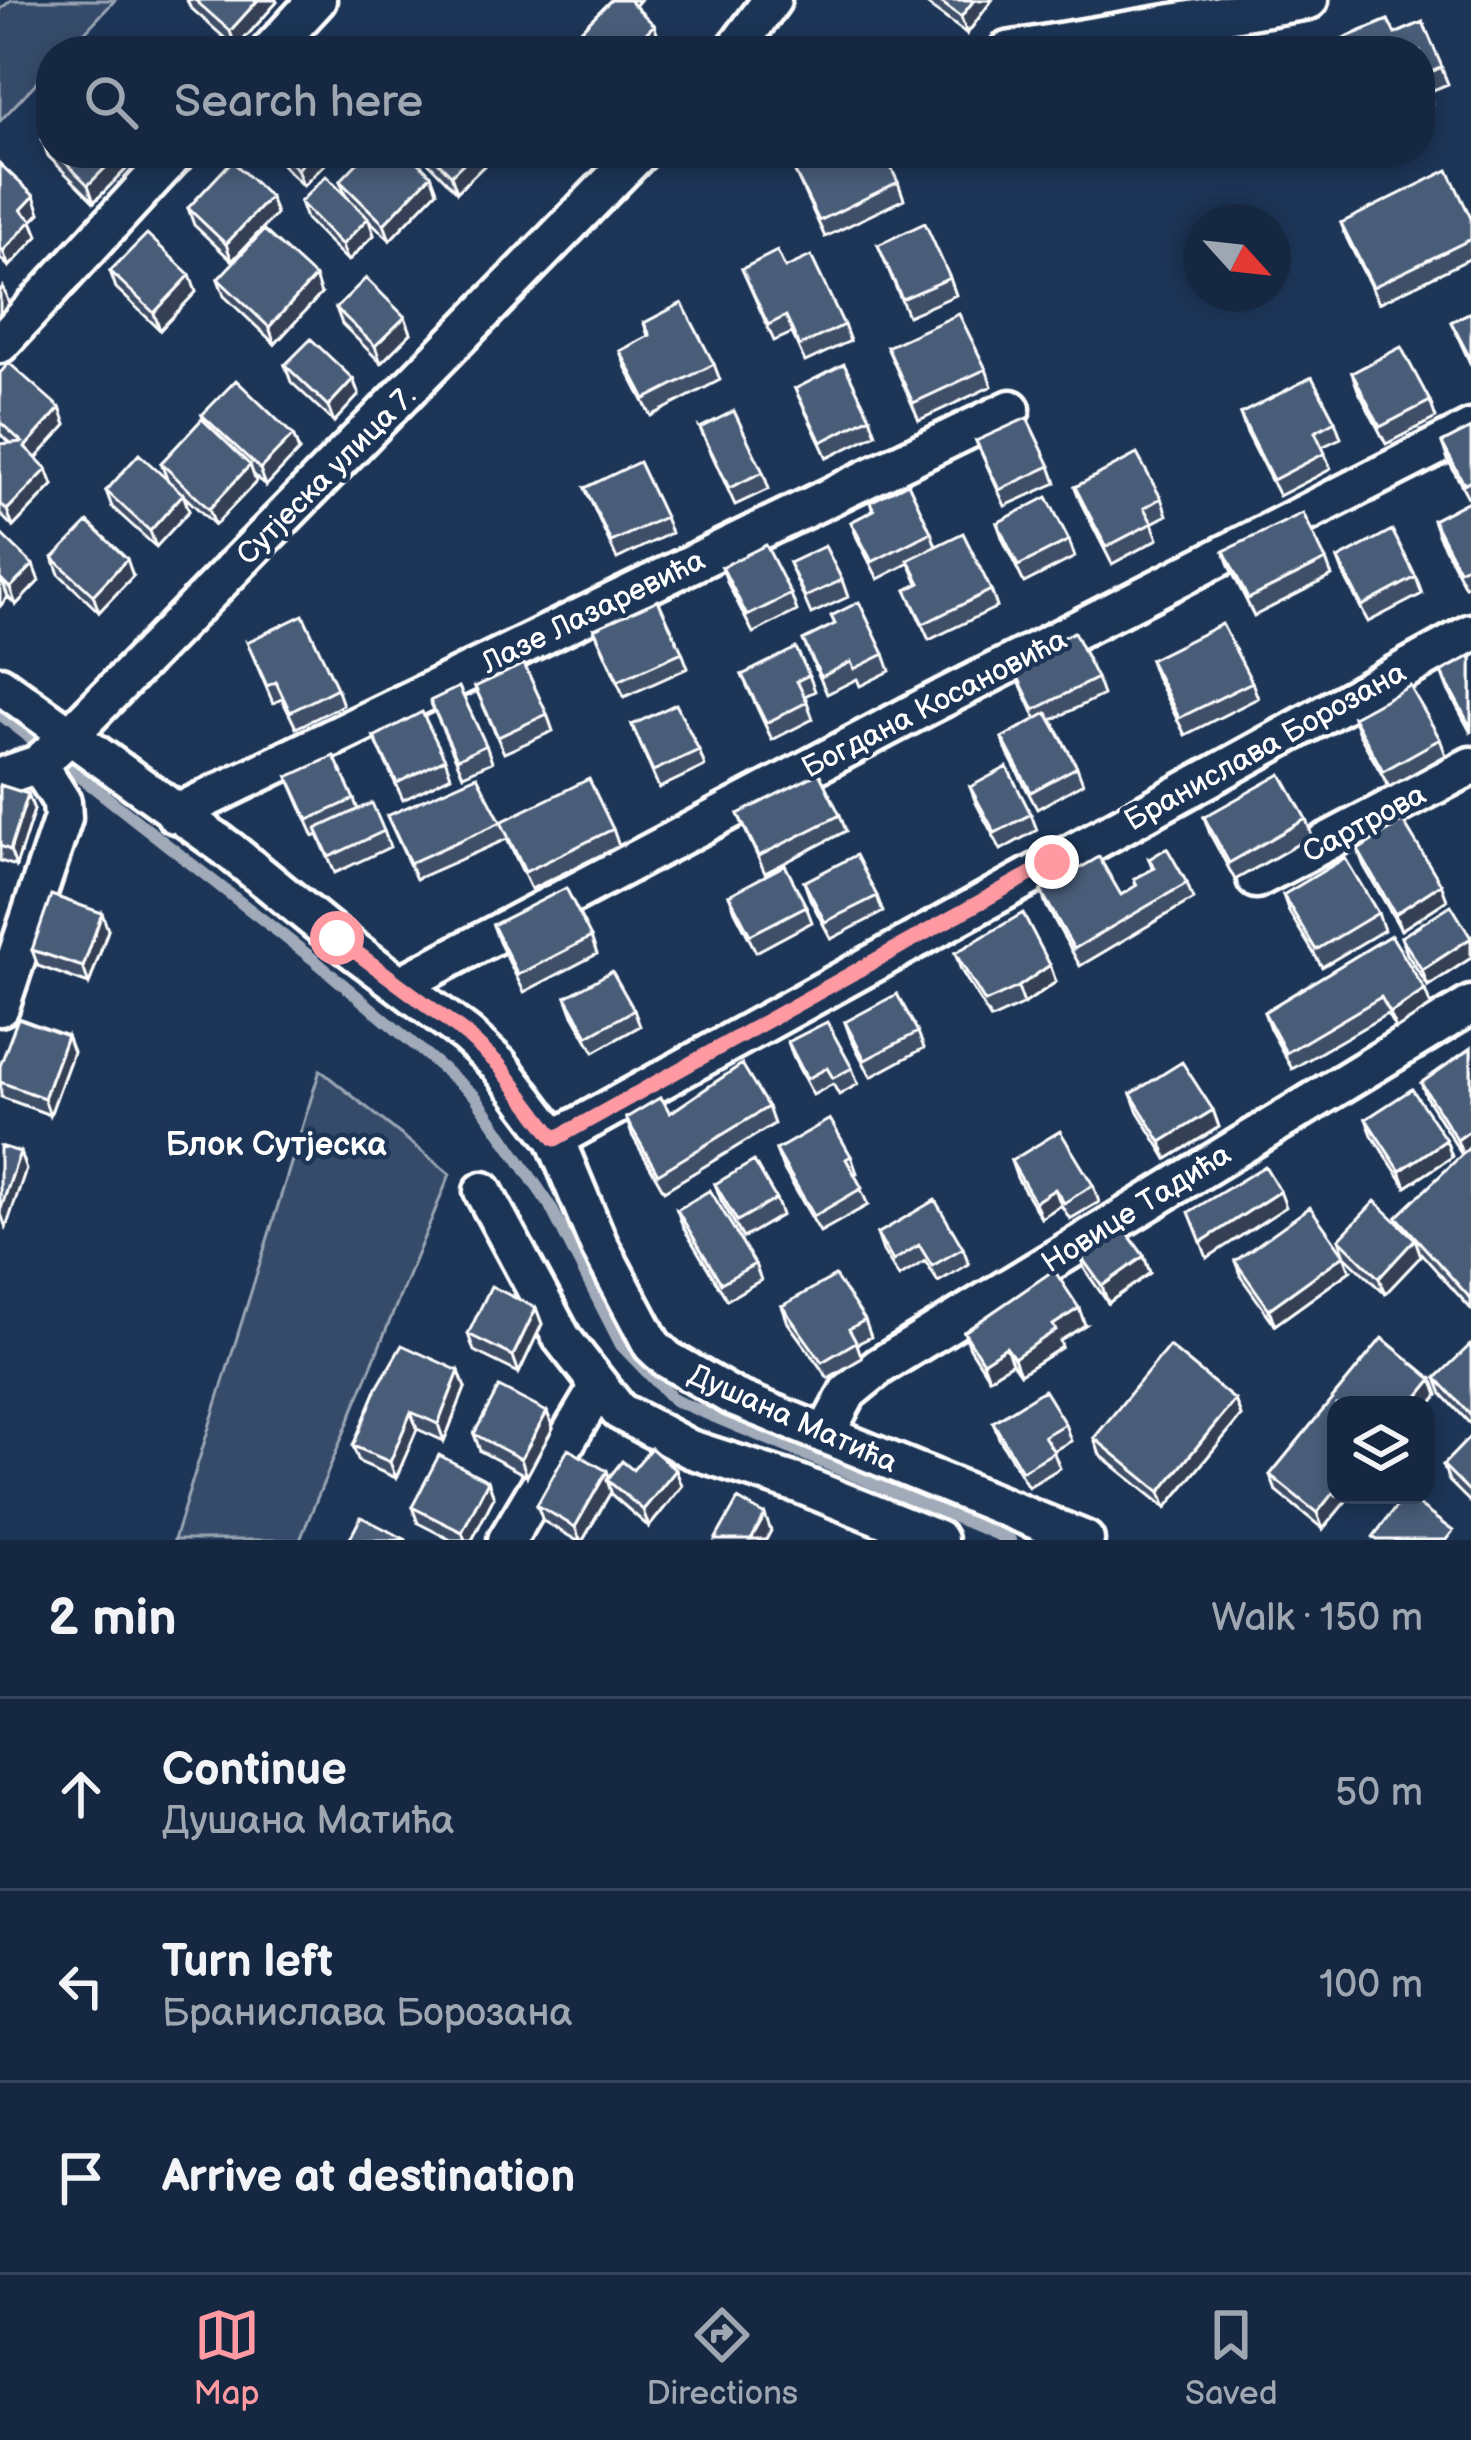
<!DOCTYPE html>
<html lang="en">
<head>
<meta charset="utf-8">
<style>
  :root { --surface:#162841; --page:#23344c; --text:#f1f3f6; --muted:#9ea6b1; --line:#35445a; --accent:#ff9aa2 }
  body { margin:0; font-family:"Balsamiq Sans",sans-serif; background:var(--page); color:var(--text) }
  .controls { position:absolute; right:36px; bottom:36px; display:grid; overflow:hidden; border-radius:24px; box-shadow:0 6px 18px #0003 }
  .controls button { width:108px; height:108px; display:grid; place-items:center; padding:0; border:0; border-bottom:3px solid var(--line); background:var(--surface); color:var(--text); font:60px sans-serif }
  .compass { position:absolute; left:1183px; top:204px; width:108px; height:108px; border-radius:50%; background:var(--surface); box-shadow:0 6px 18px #0003; rotate:117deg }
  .stop { position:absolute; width:36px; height:36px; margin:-27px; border:9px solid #ff9aa2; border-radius:50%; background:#fff }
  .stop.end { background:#ff9aa2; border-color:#fff; box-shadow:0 3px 12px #0008 }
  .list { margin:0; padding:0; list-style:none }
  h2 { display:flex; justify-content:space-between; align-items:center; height:156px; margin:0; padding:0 48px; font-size:51px }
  h2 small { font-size:39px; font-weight:400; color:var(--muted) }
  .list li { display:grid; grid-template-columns:78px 1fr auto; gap:36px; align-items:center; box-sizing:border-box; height:192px; padding:0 48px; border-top:3px solid var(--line) }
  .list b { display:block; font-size:45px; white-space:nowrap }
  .list p { margin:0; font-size:39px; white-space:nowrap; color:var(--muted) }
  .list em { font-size:39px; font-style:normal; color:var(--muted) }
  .icon { flex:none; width:66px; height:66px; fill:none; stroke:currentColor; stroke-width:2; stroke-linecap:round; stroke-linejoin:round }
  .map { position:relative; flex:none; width:1471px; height:1540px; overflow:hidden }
  .search { position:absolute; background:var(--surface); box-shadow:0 6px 18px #0003; left:36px; right:36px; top:36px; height:132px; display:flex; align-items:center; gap:30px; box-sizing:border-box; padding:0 42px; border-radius:48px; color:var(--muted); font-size:45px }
  .sheet { height:732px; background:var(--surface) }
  nav { display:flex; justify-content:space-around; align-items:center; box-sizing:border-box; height:168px; border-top:3px solid var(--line); background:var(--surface); font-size:33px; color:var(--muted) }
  nav a { display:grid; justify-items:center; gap:6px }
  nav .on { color:var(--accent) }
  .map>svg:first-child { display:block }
  .green { fill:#364b69; stroke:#9aa5b4; stroke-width:3 }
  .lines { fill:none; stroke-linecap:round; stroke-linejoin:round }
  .stream { stroke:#a0aab8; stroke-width:12 }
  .street-casing { stroke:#fff; stroke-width:45 }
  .street { stroke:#1d3557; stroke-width:36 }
  .wall { fill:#405068; stroke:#fff; stroke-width:3 }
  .shaded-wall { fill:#344155; stroke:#fff; stroke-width:3 }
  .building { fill:#4a5d79; stroke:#fff; stroke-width:3 }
  .route { stroke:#ff9aa2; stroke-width:15 }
  .labels { text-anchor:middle; stroke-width:9; stroke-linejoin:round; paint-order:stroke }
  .street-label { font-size:30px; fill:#fff; stroke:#1d3557 }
  .neighbourhood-label { font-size:33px; font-weight:bold; fill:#fff; stroke:#1d3557 }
</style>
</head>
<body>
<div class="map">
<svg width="1471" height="1540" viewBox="0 0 1471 1540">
  <rect width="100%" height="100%" fill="#1d3557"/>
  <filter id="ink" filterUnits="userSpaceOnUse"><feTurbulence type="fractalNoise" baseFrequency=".00833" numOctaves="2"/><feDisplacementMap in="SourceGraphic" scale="24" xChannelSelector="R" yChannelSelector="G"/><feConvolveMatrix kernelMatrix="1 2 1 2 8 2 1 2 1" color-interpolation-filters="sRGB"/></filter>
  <g filter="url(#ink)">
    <path class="green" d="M11 0H115L67 51H51V67L0 121V10Z
      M320 1070 450 1174 300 1540H174Z"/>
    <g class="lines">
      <path class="stream" d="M0 714 313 959 475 1096 549 1204 621 1345 674 1400 1010 1540"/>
      <defs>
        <path id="street" d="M270 51 317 0
          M734 51 772 0
          M1007 51 1309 0
          M0 344 176 153
          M0 685 228 849 337 938 467 1035 499 1065 555 1139 599 1245 652 1345 667 1359 733 1397 1085 1540
          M0 777 38 764 68 737 639 153
          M175 814 1011 409
          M1256 879 1471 766
          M400 985 927 706 1471 429
          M0 1007 63 818 62 802 38 764
          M555 1139 1471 633
          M483 1191 562 1338 619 1411 690 1449 799 1484 938 1540
          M825 1435 848 1392 880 1366 1471 1005
          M507 1540 598 1388"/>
      </defs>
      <use href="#street" class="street-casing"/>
      <use href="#street" class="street"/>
    </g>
    <path class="wall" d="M187 0H276L277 2 236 48 190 7Z
      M611 0H640L635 6 660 41 650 51H580L575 36Z
      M921 0H992L967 34Z
      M1388 20 1395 34 1423 22 1448 84 1428 92 1432 103 1420 109V51H1330L1327 45Z
      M51 130V153H142L94 202 48 156 42 139Z
      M271 153H336L303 186Z
      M419 153H497L457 192Z
      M0 164 34 196 40 213 32 221 38 236 9 267 0 258Z
      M792 166 898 182 904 199 825 237Z
      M431 175 437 191 390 240 369 220 374 235 348 261 306 219 300 202 345 194 340 181Z
      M270 197 276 214 232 261 194 225 188 208Z
      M1471 218V258L1379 303 1347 239 1341 223Z
      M878 245 950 278 956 295 908 316Z
      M785 268 844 325 850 341 805 362 792 333 774 341 742 269Z
      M110 271 190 275 196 292 160 330 116 288Z
      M218 279 321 294 275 344 224 296Z
      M336 308 405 317 411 333 381 363 342 324Z
      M1471 312V365L1451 322Z
      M644 323 714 364 720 380 651 416 626 368 620 351 648 336Z
      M887 347 986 369 992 386 919 420Z
      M285 365 353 379 359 395 334 422 291 382Z
      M0 373 60 408 66 425 36 458 53 485 13 527 0 514V444L11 443 0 434Z
      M1352 373 1430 401 1436 418 1386 444 1358 390Z
      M795 389 870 417 876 434 827 458Z
      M1240 414 1335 421 1341 438 1322 447 1331 469 1279 496 1246 431Z
      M202 415 293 435 299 451 266 486 254 475 256 482 215 525 184 496 189 511 156 547 112 507 106 491 167 479 161 463 205 422Z
      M700 428 763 472 769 489 735 505Z
      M1471 428V500L1470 501 1448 460 1442 443Z
      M976 441 1050 466 1056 483 1005 506Z
      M1075 487 1161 498 1167 515 1152 523 1158 539 1112 564 1081 503Z
      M585 488 665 517 671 533 617 559Z
      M1471 500V584L1465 587 1439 537 1433 520Z
      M870 502 931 532 936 546 991 590 997 607 929 640 906 590 918 584 909 563 878 579 857 538 851 522 873 511Z
      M997 523 1069 540 1075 557 1024 583 1003 540Z
      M0 533 39 581 16 605 8 597 0 606Z
      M1224 552 1326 560 1332 576 1254 616 1230 568Z
      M53 558 133 576 99 612 59 574Z
      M1338 559 1416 577 1422 594 1368 622 1344 575Z
      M789 563 842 580 848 597 811 614Z
      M722 567 791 594 797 611 753 633 728 584Z
      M835 624 884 654 890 671 860 686 857 679 827 694 803 640Z
      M594 629 682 652 688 668 624 697Z
      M247 642 337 688 343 705 296 728 282 699 273 703Z
      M1471 656V733L1447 688 1441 672Z
      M1150 660 1252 682 1258 698 1185 735 1156 677Z
      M1011 663 1097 678 1103 695 1052 720 1077 767 1083 783 1037 809 1008 754 1002 738 1036 719Z
      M742 675H809L815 691 805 696 813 719 772 740Z
      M475 687 547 714 553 731 504 753Z
      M430 701 486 745 492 762 463 775Z
      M1353 717 1440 739 1446 755 1389 787 1359 734Z
      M632 725 699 750 705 766 659 788Z
      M374 737 445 759 451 776 403 800Z
      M288 777 354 799 358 810 384 831 390 847 335 873 318 835 314 837Z
      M0 785 28 794 34 810 16 866 0 861Z
      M970 787 1031 814 1037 830 1001 850 976 803Z
      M738 814 840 815 846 831 765 873Z
      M387 816 613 829 619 846 531 889 507 839 416 879Z
      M1204 817 1306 819 1312 836 1235 880 1210 834Z
      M1358 850 1447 900 1401 930 1364 866Z
      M1149 859 1187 883 1193 899 1080 966 1047 907 1041 891 1121 895 1136 886 1134 879 1153 869Z
      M804 882 877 896 883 912 831 939 810 899Z
      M729 895 806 906 812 922 756 952 735 911Z
      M1283 895 1378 913 1384 930 1322 967 1289 912Z
      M493 925 591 937 597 954 524 992 499 942Z
      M108 930 89 984 38 966 32 950Z
      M1391 935 1431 1006 1396 1029 1387 1014 1292 1069 1270 1029 1264 1012Z
      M1471 936V958L1428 986 1407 954 1401 937Z
      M955 953 1050 965 1056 982 1024 1004 991 1019 961 970Z
      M566 997 634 1010 640 1026 594 1052 572 1013Z
      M845 1022 918 1032 924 1048 871 1077 851 1039Z
      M67 1036 73 1052 50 1115 1 1097 0 1066Z
      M788 1042 852 1068 858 1084 839 1095 833 1084 813 1095 794 1059Z
      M1471 1048V1309L1418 1250 1421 1256 1385 1294 1345 1256 1339 1239 1401 1226 1397 1217 1462 1155 1427 1099 1421 1083Z
      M1131 1094 1213 1110 1219 1127 1167 1159 1137 1110Z
      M768 1107 774 1124 664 1191 632 1135 626 1118 670 1113Z
      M1366 1119 1446 1140 1452 1157 1406 1187 1372 1135Z
      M776 1150 851 1156 857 1173 854 1174 868 1205 820 1232 782 1166Z
      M1011 1161 1093 1185 1099 1202 1070 1219 1061 1205 1041 1218 1017 1178Z
      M715 1184 776 1199 782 1215 743 1238 721 1200Z
      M677 1210 755 1264 761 1280 727 1300 683 1227Z
      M877 1234 963 1248 969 1264 938 1282 925 1261 899 1277 883 1251Z
      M1079 1254 1144 1256 1150 1273 1108 1303 1085 1270Z
      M1235 1261 1350 1271 1275 1325 1241 1277Z
      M782 1306 865 1320 871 1337 857 1344 862 1358 828 1378 788 1323Z
      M536 1308 542 1324 519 1373 474 1351 468 1334Z
      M1085 1325 1060 1341 1062 1347 1020 1374 1012 1363 989 1378 970 1348 964 1332Z
      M1382 1338 1432 1379 1438 1395 1426 1410V1405H1336V1495H1351L1323 1529 1276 1491 1270 1475Z
      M1471 1346V1425L1442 1394 1436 1378Z
      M377 1388H465L444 1441 417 1429 396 1478 359 1462 353 1446Z
      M1235 1400 1241 1416 1166 1508 1100 1455 1094 1438Z
      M547 1412 553 1428 527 1476 480 1451 474 1434Z
      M993 1422 1065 1424 1071 1441 1053 1451 1060 1468 1028 1487 999 1438Z
      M1471 1436V1503L1449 1481 1443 1465Z
      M633 1470 682 1486 649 1527 613 1496 611 1492 583 1540H576L543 1521 537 1505 607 1471 609 1477Z
      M488 1481 494 1497 472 1540H451L418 1523 412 1507Z"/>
    <path class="shaded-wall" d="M258 0H276L277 2 236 48 230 31Z
      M974 0H992L967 34 961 17Z
      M654 25 660 41 650 51H628Z
      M120 153H142L94 202 88 185Z
      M314 153H336L303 186 297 169Z
      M474 153H497L457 192 451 175Z
      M431 175 437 191 390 240 384 224Z
      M34 196 40 213 32 221 38 236 9 267 3 251 21 210Z
      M270 197 276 214 232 261 226 244Z
      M368 218 374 235 348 261 342 245Z
      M190 275 196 292 160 330 154 313Z
      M315 277 321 294 275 344 269 327Z
      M3 287 9 304 0 314V291Z
      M405 317 411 333 381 363 375 346Z
      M353 379 359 395 334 422 328 406Z
      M60 408 66 425 31 464 25 447Z
      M293 435 299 451 266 486 260 469Z
      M250 465 256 482 215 525 209 509Z
      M47 469 53 485 13 527 7 510Z
      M183 494 189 511 156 547 150 531Z
      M127 559 133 576 99 612 93 595Z
      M33 565 39 581 16 605 10 588Z
      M2 580 8 597 0 606V583Z
      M28 794 34 810 16 866 10 850Z
      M1441 884 1447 900 1401 930 1395 914Z
      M102 913 108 930 89 984 83 967Z
      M1471 938V958L1428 986 1422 970Z
      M1050 965 1056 982 1024 1004 1018 987Z
      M1425 990 1431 1006 1396 1029 1390 1013Z
      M67 1036 73 1052 50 1115 44 1098Z
      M1213 1110 1219 1127 1167 1159 1161 1142Z
      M1471 1130V1151L1463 1156 1457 1140Z
      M1446 1140 1452 1157 1406 1187 1400 1171Z
      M20 1152 26 1169 6 1228 0 1211Z
      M1055 1189 1061 1205 1041 1218 1035 1202Z
      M1280 1191 1286 1207 1207 1258 1201 1242Z
      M1415 1239 1421 1256 1385 1294 1379 1278Z
      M1344 1255 1350 1271 1275 1325 1269 1309Z
      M1144 1256 1150 1273 1108 1303 1102 1286Z
      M536 1308 542 1324 519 1373 513 1356Z
      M1079 1308 1085 1325 1060 1341 1062 1347 1020 1374 1014 1358 1053 1325Z
      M1006 1347 1012 1363 989 1378 983 1362Z
      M459 1371 465 1388 444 1441 438 1424Z
      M1432 1379 1438 1395 1426 1410V1405H1411Z
      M1235 1400 1241 1416 1166 1508 1160 1492Z
      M411 1412 417 1429 396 1478 390 1462Z
      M547 1412 553 1428 527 1476 521 1459Z
      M676 1470 682 1486 649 1527 643 1510Z
      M607 1471 612 1485 607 1480 611 1492 583 1540H580L575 1527Z
      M488 1481 494 1497 472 1540H465L462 1532Z
      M1336 1489V1495H1351L1323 1529 1317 1513Z
      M765 1515 771 1531 766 1540H751Z"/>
    <path class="building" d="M195 0H258L230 31Z
      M611 0H629L654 25 628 51H589L575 36Z
      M938 0H974L961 17Z
      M1388 20 1395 34 1423 22 1442 67 1422 76 1426 87 1420 90V51H1330L1327 45Z
      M544 41 556 51H535Z
      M51 130V149L42 139Z
      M56 153H120L88 185Z
      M281 153H314L297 169Z
      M367 153H409L431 175 384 224 340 181Z
      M429 153H474L451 175Z
      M818 153H884L898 182 819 221 792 166Z
      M232 161 270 197 226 244 188 208Z
      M0 164 34 196 21 210 32 220 3 251 0 248Z
      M1448 170 1471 218V239L1373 287 1341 223Z
      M326 176 368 218 342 245 300 202Z
      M925 223 950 278 902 299 878 245Z
      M264 230 315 277 269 327 218 279Z
      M147 234 190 275 154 313 110 271Z
      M777 251 785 268 811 256 844 325 799 346 786 316 768 325 742 269Z
      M366 278 405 317 375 346 336 308Z
      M682 303 714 364 645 399 620 351 650 335 644 323Z
      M1471 312V360L1451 322Z
      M959 314 986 369 913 403 887 347Z
      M311 339 353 379 328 406 285 365Z
      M1401 347 1430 401 1380 427 1352 373Z
      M9 363 60 408 25 447 47 469 7 510 0 503V444L22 442 0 422V373Z
      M844 364 870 417 821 442 795 389Z
      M1312 377 1335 421 1315 432 1325 453 1273 480 1240 414Z
      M236 380 293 435 260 469 202 415Z
      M734 411 763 472 729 488 700 428Z
      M1027 418 1050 466 999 490 976 441Z
      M202 419 250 465 209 509 161 463Z
      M1471 428V480L1464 484 1442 443Z
      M139 454 183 494 150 531 106 491Z
      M1137 454 1161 498 1144 508 1152 523 1106 547 1075 487Z
      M639 462 665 517 611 542 585 488Z
      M908 483 931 532 872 562 851 522 874 510 870 502Z
      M1047 497 1069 540 1018 566 997 523Z
      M1471 500V564L1459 570 1433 520Z
      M1303 513 1326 560 1248 599 1224 551Z
      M88 522 127 559 93 595 53 558Z
      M1392 530 1416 577 1362 606 1338 559Z
      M0 533 33 565 10 588 2 580 0 583Z
      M963 533 991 590 923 624 906 590 920 583 908 560Z
      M766 545 791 594 747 616 722 567Z
      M825 546 842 580 805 597 789 563Z
      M658 600 682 652 618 681 594 629Z
      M859 602 884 654 854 669 851 662 821 677 803 640 835 624 831 616Z
      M303 615 337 688 290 712 276 682 267 686 247 642Z
      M1222 624 1252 682 1179 718 1150 660Z
      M1074 632 1097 678 1034 710 1011 663Z
      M796 648 809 675 797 681 807 702 766 723 742 675Z
      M1471 656V725L1470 726 1441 672Z
      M524 664 547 714 498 737 475 687Z
      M1410 686 1440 739 1383 771 1353 717Z
      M459 687 486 745 457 759 430 701Z
      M676 704 699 750 653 771 632 725Z
      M422 712 445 759 397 783 374 737Z
      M1047 713 1077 767 1031 792 1002 738Z
      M334 756 354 799 308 820 288 777Z
      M1007 767 1031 814 995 833 970 787Z
      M819 773 840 815 759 856 738 814Z
      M1281 774 1306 819 1229 863 1204 817Z
      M477 776 501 822 410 863 387 816Z
      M589 779 613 829 525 872 501 822Z
      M0 785 28 794 10 850 0 846Z
      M372 803 384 831 329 857 316 829Z
      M1403 821 1441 884 1395 914 1358 850Z
      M1167 848 1187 883 1074 949 1041 891 1099 857 1121 895 1137 885 1134 879 1155 868 1149 859Z
      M856 855 877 896 825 922 804 882Z
      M1345 858 1378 913 1316 950 1283 895Z
      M785 865 806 906 750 935 729 895Z
      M566 888 591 937 518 975 493 925Z
      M51 895 102 913 83 967 32 950Z
      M1451 905 1471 938 1422 970 1401 937Z
      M1023 913 1050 965 1018 987 985 1002 955 953Z
      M1391 935 1425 990 1390 1013 1381 997 1286 1053 1264 1012Z
      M612 971 634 1010 588 1036 566 997Z
      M897 994 918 1032 865 1060 845 1022Z
      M18 1018 67 1036 44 1098 0 1082V1066Z
      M827 1022 852 1068 833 1078 827 1068 807 1079 788 1042Z
      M1471 1048V1130L1457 1140 1421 1083Z
      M1182 1062 1213 1110 1161 1142 1131 1094Z
      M742 1064 768 1107 658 1174 626 1118 661 1097 670 1113Z
      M1412 1089 1446 1140 1400 1171 1366 1119Z
      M830 1119 851 1156 846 1159 862 1188 814 1216 776 1150Z
      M1060 1131 1093 1185 1064 1203 1055 1189 1035 1202 1011 1161Z
      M0 1146 20 1152 0 1211Z
      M1471 1146V1299L1397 1217Z
      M754 1161 776 1199 737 1221 715 1184Z
      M1265 1166 1280 1191 1201 1242 1189 1212Z
      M710 1190 755 1264 721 1283 677 1210Z
      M935 1200 963 1248 932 1266 919 1245 893 1261 877 1234Z
      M1375 1201 1415 1239 1379 1278 1339 1239Z
      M1310 1207 1344 1255 1269 1309 1235 1261Z
      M1121 1224 1144 1256 1102 1286 1079 1254Z
      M1054 1270 1079 1308 1053 1325 1056 1330 1014 1358 1006 1347 983 1362 964 1332Z
      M835 1276 865 1320 849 1329 856 1342 822 1362 782 1306Z
      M491 1286 536 1308 513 1356 468 1334Z
      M1382 1338 1432 1379 1411 1405H1336V1489L1317 1513 1270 1475Z
      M402 1345 459 1371 438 1424 411 1412 390 1462 353 1446 377 1388Z
      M1470 1345 1471 1346V1415L1436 1378Z
      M1169 1346 1235 1400 1160 1492 1094 1438Z
      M499 1387 547 1412 521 1459 474 1434Z
      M1044 1390 1065 1424 1044 1436 1054 1452 1022 1471 993 1422Z
      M1471 1436V1493L1443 1465Z
      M651 1448 676 1470 643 1510 607 1480 622 1461 633 1470Z
      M568 1449 607 1471 575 1527 537 1505Z
      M439 1455 488 1481 462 1532 412 1507Z
      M1405 1495 1453 1531 1446 1540H1377L1373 1537Z
      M738 1499 765 1515 751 1540H715Z
      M361 1517 407 1540H349Z"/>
  </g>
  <g class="lines" filter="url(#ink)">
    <path class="route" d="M337 938 467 1035 499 1065 555 1139 1052 862"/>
  </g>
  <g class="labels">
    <g class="street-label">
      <text transform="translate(326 475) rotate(-45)" y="10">Сутјеска улица 7.</text>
      <text transform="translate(593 611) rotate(-26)" y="10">Лазе Лазаревића</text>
      <text transform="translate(934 703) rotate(-27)" y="10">Богдана Косановића</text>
      <text transform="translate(1265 746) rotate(-29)" y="10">Бранислава Борозана</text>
      <text transform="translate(1364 823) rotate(-28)" y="10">Сартрова</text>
      <text transform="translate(1136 1208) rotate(-32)" y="10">Новице Тадића</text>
      <text transform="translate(793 1418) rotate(24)" y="10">Душана Матића</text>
    </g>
    <g class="neighbourhood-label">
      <text x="276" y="1155">Блок Сутјеска</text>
    </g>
  </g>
</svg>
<div class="controls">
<button><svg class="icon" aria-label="layers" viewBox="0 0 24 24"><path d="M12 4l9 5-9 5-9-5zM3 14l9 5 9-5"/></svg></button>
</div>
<svg class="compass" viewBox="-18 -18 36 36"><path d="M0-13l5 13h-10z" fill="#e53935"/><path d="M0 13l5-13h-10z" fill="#9ea6b1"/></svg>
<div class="stop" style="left:337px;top:938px"></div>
<div class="stop end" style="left:1052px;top:862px"></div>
<div class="search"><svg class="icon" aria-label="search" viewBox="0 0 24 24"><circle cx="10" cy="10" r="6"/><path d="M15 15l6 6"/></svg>Search here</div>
</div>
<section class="sheet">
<h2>2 min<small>Walk · 150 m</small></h2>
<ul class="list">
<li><svg class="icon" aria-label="ahead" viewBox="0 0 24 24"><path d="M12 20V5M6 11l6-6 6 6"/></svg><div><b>Continue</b><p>Душана Матића</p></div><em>50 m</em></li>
<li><svg class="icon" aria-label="left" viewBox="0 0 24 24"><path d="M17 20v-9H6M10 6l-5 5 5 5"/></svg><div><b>Turn left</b><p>Бранислава Борозана</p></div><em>100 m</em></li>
<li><svg class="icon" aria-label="arrive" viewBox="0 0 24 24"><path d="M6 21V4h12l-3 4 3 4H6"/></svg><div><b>Arrive at destination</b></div></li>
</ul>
</section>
<nav>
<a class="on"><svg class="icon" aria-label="map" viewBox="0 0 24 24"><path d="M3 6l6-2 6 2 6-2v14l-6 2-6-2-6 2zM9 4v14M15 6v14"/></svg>Map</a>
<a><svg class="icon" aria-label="directions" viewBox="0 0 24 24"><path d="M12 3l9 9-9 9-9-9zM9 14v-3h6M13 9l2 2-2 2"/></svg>Directions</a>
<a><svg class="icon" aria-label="saved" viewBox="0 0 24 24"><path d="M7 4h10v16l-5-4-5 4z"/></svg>Saved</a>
</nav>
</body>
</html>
